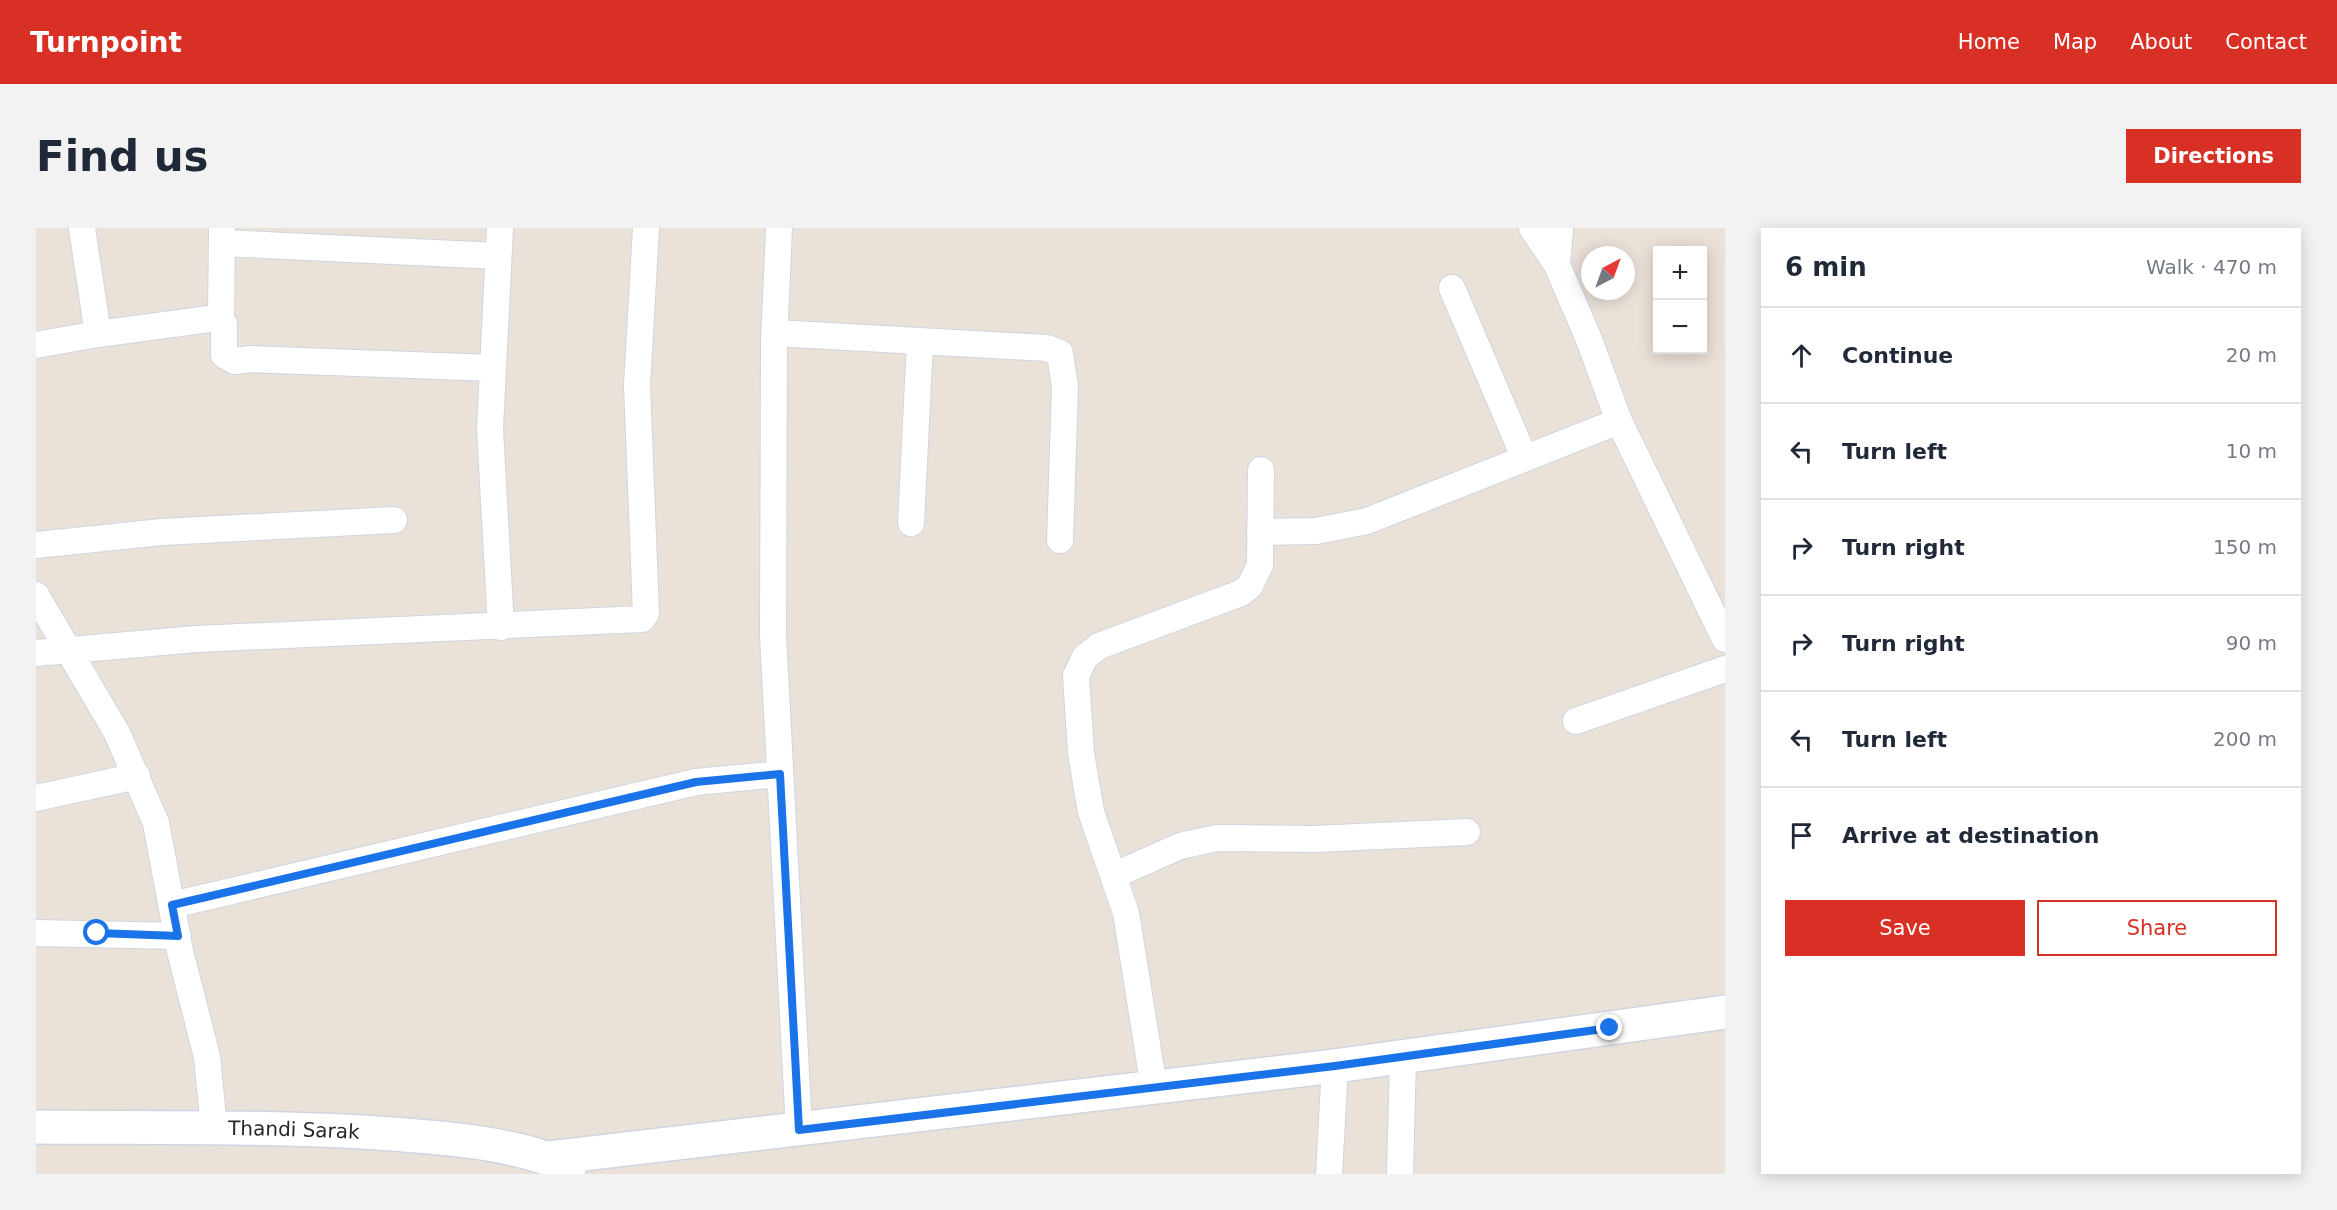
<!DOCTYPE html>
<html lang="en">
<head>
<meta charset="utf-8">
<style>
  :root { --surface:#fff; --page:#f2f2f3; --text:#1f2937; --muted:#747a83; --line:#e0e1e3; --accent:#d93025 }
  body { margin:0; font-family:"DejaVu Sans",sans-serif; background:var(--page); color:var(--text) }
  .controls { position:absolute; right:18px; top:18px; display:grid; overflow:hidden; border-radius:0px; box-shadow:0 3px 15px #0003 }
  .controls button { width:54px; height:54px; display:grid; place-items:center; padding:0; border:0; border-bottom:2px solid var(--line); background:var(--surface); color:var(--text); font:30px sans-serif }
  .compass { position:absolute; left:1545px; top:18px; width:54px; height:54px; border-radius:50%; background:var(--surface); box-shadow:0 3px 15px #0003; rotate:41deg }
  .stop { position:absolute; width:18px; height:18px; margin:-14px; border:4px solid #1a73e8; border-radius:50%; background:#fff }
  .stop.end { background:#1a73e8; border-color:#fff; box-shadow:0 2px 6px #0008 }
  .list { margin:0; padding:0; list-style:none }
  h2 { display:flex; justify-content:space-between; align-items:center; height:78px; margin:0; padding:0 24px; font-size:26px }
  h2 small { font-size:20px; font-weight:400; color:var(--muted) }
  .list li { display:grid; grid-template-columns:39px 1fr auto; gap:18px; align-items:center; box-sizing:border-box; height:96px; padding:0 24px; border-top:2px solid var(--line) }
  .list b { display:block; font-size:22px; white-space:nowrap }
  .list em { font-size:20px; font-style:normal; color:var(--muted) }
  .actions { display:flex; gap:12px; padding:18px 24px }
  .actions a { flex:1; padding:14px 0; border:2px solid var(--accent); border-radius:0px; text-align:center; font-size:21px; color:var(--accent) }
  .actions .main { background:var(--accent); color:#fff }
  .icon { flex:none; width:33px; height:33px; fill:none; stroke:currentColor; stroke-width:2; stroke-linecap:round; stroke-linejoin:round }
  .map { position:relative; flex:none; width:1689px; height:946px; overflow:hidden; border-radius:0px }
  header { display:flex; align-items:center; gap:36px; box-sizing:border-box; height:84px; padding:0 30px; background:var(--accent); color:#fff }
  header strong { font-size:28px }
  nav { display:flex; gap:33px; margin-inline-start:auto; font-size:21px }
  .intro { display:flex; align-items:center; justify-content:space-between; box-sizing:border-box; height:144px; padding:0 36px }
  h1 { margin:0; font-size:42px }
  .button { padding:15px 27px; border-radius:0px; background:var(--accent); color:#fff; font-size:21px; font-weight:700 }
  main { display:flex; gap:36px; padding:0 36px }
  aside { flex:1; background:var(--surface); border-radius:0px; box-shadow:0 3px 15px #0003 }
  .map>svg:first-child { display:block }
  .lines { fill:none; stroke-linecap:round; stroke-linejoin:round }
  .street-casing { stroke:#cfd5e1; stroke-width:28 }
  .secondary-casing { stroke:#cfd5e1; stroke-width:36 }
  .street { stroke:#fff; stroke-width:26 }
  .secondary { stroke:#fff; stroke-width:33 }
  .route { stroke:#1a73e8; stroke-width:8 }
  .labels { text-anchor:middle; stroke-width:4.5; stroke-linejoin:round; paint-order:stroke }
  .street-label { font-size:20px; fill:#282828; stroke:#fff }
</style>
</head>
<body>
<header>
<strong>Turnpoint</strong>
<nav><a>Home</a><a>Map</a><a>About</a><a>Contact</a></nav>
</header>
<div class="intro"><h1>Find us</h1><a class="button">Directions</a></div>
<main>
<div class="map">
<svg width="1689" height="946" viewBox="0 0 1689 946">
  <rect width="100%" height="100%" fill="#eae1d9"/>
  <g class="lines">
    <defs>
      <path id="street" d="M464 0 454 201 465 399
        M743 0 738 115 737 407 763 902
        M1496 0 1521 37 1552 109 1583 193 1689 411
        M186 15 462 28
        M1521 37 1524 0
        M1416 60 1488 229
        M185 92 186 0
        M739 105 1011 120 1024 125 1029 159 1024 312
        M62 106 181 90 188 96V127L199 133 214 131 457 140
        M0 117 62 106 46 0
        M875 295 884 114
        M1224 304 1280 303 1331 293 1583 193
        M0 317 126 304 358 292
        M0 367 81 505 120 595 144 723 171 829 178 900
        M0 425 160 411 606 391 610 385 601 157 610 0
        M1540 493 1689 441
        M0 570 101 548
        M1079 647 1144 618 1181 610 1278 611 1431 604
        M136 677 660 554 744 546
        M0 705 142 708
        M1118 860 1090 685 1055 584 1045 525 1040 448 1049 429 1063 418 1205 365 1214 358 1224 337 1225 242
        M1293 946 1299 838
        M1364 946 1367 829"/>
      <g id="secondary">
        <path id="s1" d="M0 899C114 900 228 898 342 905 399 909 483 914 533 940"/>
        <path d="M513 930 1299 838 1689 784"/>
      </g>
    </defs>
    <use href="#street" class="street-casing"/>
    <use href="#secondary" class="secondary-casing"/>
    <use href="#street" class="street"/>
    <use href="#secondary" class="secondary"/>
  </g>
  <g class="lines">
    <path class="route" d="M61 705 142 708 136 677 660 554 744 546 763 902 1299 838 1574 800"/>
  </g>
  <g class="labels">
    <g class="street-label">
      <text dy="7" stroke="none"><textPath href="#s1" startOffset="258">Thandi Sarak</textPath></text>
    </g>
  </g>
</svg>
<div class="controls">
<button>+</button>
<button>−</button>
</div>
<svg class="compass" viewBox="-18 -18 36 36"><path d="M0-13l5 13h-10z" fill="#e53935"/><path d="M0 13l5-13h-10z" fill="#747a83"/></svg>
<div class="stop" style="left:61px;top:705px"></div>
<div class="stop end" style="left:1574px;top:800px"></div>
</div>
<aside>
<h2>6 min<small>Walk · 470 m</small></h2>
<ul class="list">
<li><svg class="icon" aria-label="ahead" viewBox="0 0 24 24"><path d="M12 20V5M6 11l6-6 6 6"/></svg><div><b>Continue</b></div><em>20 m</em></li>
<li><svg class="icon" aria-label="left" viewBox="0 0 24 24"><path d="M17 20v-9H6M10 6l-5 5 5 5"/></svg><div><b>Turn left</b></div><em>10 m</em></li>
<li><svg class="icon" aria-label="right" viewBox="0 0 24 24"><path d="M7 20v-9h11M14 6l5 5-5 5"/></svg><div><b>Turn right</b></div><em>150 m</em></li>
<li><svg class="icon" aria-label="right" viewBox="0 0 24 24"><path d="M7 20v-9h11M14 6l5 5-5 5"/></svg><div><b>Turn right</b></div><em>90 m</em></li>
<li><svg class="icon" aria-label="left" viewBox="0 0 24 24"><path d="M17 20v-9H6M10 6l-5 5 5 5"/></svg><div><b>Turn left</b></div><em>200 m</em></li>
<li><svg class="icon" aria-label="arrive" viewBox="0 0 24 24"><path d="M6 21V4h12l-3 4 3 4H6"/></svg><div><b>Arrive at destination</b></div></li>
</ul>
<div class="actions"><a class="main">Save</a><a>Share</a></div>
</aside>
</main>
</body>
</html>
